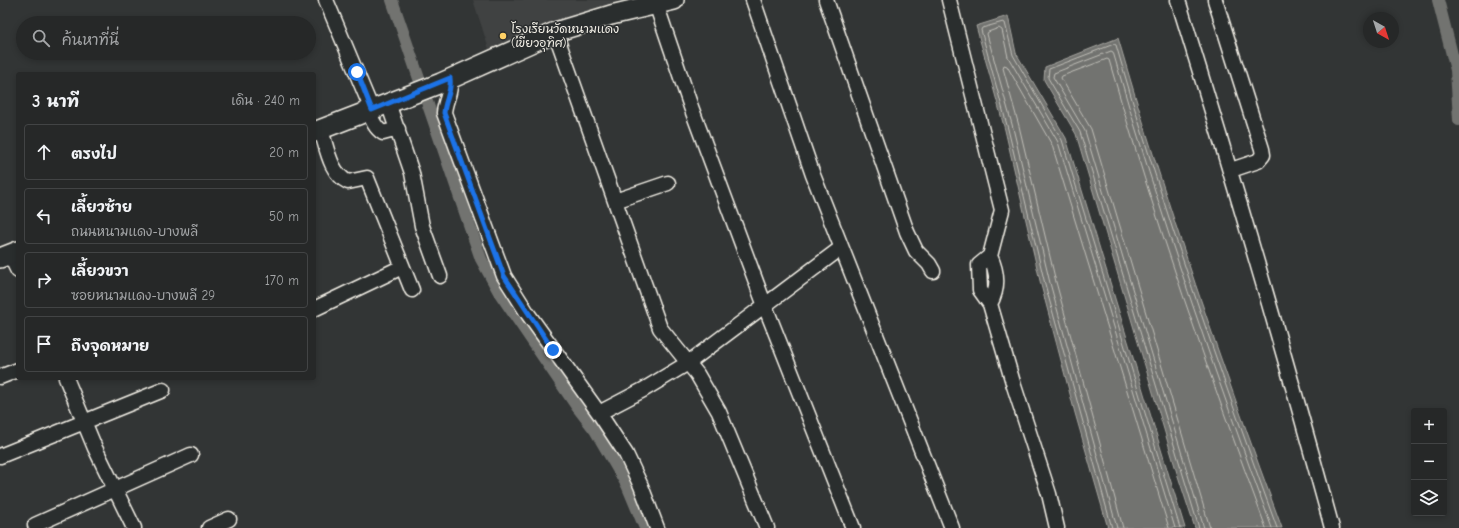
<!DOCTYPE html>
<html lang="th">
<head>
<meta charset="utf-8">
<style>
  :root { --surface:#262828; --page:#323434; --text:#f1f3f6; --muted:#a4a6a8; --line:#424445 }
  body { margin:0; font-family:"Comic Neue","Playpen Sans Thai",sans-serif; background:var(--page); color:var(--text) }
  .controls { position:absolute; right:12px; bottom:12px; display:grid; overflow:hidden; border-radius:4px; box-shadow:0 2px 6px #0003 }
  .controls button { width:36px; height:36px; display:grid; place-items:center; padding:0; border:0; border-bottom:1px solid var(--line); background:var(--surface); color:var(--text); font:20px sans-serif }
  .compass { position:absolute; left:1363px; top:12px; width:36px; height:36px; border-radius:50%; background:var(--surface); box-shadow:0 2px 6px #0003; rotate:141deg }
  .stop { position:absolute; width:12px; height:12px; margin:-9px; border:3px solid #1a73e8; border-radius:50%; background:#fff }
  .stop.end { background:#1a73e8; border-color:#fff; box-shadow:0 1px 4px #0008 }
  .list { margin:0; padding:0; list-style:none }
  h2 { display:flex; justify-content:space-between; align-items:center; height:52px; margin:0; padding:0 16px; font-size:17px }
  h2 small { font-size:13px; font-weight:400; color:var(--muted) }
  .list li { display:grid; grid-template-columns:26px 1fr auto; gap:12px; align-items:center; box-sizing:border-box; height:56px; margin:0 8px 8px; padding:0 8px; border:1px solid var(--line); border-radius:4px }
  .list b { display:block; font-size:15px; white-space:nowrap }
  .list p { margin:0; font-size:13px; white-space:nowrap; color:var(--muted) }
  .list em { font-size:13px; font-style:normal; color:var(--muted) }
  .icon { flex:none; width:22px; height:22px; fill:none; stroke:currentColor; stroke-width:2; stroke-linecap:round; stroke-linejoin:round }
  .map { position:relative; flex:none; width:1459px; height:528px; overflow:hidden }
  .search { position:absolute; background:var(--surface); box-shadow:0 2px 6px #0003; left:16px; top:16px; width:300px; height:44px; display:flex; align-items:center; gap:10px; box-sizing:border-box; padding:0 14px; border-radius:22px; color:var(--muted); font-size:15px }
  .panel { position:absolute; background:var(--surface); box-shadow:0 2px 6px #0003; left:16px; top:72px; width:300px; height:308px; border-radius:4px }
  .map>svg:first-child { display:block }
  .built { fill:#404242 }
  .water { fill:#727370; stroke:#a6a5a0 }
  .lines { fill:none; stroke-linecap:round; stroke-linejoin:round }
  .shore { stroke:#c0bfb8; stroke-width:1 }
  .canal { stroke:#727370; stroke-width:12 }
  .street-casing { stroke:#f4f1e8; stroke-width:17 }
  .secondary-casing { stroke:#f4f1e8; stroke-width:22 }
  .street { stroke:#2a2d2e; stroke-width:14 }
  .secondary { stroke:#2a2d2e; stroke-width:19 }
  .route { stroke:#1a73e8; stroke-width:5 }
  .poi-dot { fill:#ffd166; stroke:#2a2d2e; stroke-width:1.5 }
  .labels { text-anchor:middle; stroke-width:3; stroke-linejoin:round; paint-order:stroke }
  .poi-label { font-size:12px; fill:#f4f1e8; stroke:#2a2d2e; text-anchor:start }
</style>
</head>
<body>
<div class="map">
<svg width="1459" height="528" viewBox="0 0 1459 528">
  <rect width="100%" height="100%" fill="#323535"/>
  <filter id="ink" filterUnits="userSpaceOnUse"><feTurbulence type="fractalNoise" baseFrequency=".025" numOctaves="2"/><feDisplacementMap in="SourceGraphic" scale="8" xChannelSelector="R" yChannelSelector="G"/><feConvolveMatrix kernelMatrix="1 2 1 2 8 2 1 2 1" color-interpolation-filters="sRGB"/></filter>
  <g filter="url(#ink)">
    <path class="built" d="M473 0H621L552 22 489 49Z"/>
    <path class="water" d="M1008 16 1016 53 1066 138 1185 528H1108L1075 413 1041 285 1005 130 976 26Z
      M1118 38C1166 204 1222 366 1282 528H1195L1177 473 1076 134 1044 80 1045 67Z"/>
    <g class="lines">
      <path class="shore" d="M1112 528 1045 284 1008 129 981 30 982 28 1003 22 1005 23 1013 55 1062 140 1180 528
        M1117 528 1050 283 1013 128 987 34 988 32 999 28 1002 30 1008 57 1058 142 1175 528
        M1123 528 1056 282 1019 126 1003 68 1004 65 1007 66 1052 145 1169 528
        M1199 528 1080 132 1048 78 1049 69 1114 44 1116 45C1163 209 1219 369 1277 528
        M1204 528 1085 131 1053 77 1054 73 1111 51 1113 52C1159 213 1214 371 1272 528
        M1210 528 1091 129 1061 78 1062 76 1107 59 1109 60C1154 218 1209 374 1266 528"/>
      <path class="canal" d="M392 0 481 259 499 292 575 404 595 430 627 485 645 528
        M1438 0 1456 70 1459 120"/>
      <defs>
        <path id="street" d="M326 0 372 110
          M753 0 813 175 952 528
          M826 0 907 232 916 251 929 264 933 271
          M949 0 1002 210 990 256 979 265 980 290 990 304 1014 386 1049 494 1057 528
          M1178 0C1232 175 1284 351 1332 528
          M1215 0 1262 149 1263 155 1258 161 1231 170
          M656 4 691 107 765 306 853 528
          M555 32 660 328 697 374 719 412 767 528
          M450 78C452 93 445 99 444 113L504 276 528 314 599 413 626 454 641 486 657 528
          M388 103 412 173 422 226 440 276
          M369 111C372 120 375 128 383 133L398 129
          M321 130C327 148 330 173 348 182L367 178 412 290
          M615 201 668 183
          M10 255 18 271
          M990 256C998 273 999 288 990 304
          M314 309 402 267
          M0 377 18 370
          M66 378 95 448 134 528
          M599 413 643 390 688 363 841 248
          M0 456 163 390
          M35 525 191 455
          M209 528 229 519"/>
        <path id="secondary" d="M314 132 441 83 555 32 611 15 674 0
          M0 258 18 251"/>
      </defs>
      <use href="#street" class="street-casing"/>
      <use href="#secondary" class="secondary-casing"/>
      <use href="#street" class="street"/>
      <use href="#secondary" class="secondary"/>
    </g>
  </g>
  <g class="lines" filter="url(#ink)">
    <path class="route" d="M357 72 372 110 450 78C452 93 445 99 444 113L504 276 553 350"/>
  </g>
  <circle class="poi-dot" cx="503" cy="36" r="4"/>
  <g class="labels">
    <g class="poi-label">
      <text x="511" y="33">โรงเรียนวัดหนามแดง<tspan x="511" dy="14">(เขียวอุทิศ)</tspan></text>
    </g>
  </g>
</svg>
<div class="controls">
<button>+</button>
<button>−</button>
<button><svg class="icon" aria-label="layers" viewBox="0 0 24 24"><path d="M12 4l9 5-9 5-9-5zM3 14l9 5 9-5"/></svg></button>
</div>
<svg class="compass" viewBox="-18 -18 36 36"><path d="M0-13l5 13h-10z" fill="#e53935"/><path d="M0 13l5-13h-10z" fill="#a4a6a8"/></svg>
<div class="stop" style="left:357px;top:72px"></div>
<div class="stop end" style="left:553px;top:350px"></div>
<div class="search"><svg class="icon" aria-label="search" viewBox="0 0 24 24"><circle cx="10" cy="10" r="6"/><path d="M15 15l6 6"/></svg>ค้นหาที่นี่</div>
<section class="panel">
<h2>3 นาที<small>เดิน · 240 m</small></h2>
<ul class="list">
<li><svg class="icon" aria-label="ahead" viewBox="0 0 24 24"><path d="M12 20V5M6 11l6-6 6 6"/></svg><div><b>ตรงไป</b></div><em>20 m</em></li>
<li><svg class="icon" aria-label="left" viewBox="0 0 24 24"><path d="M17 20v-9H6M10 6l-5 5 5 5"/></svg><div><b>เลี้ยวซ้าย</b><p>ถนนหนามแดง-บางพลี</p></div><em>50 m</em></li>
<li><svg class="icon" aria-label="right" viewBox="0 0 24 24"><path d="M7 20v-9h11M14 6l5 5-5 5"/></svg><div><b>เลี้ยวขวา</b><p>ซอยหนามแดง-บางพลี 29</p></div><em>170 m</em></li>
<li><svg class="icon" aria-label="arrive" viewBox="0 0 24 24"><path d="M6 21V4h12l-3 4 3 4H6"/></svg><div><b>ถึงจุดหมาย</b></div></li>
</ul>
</section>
</div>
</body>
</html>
